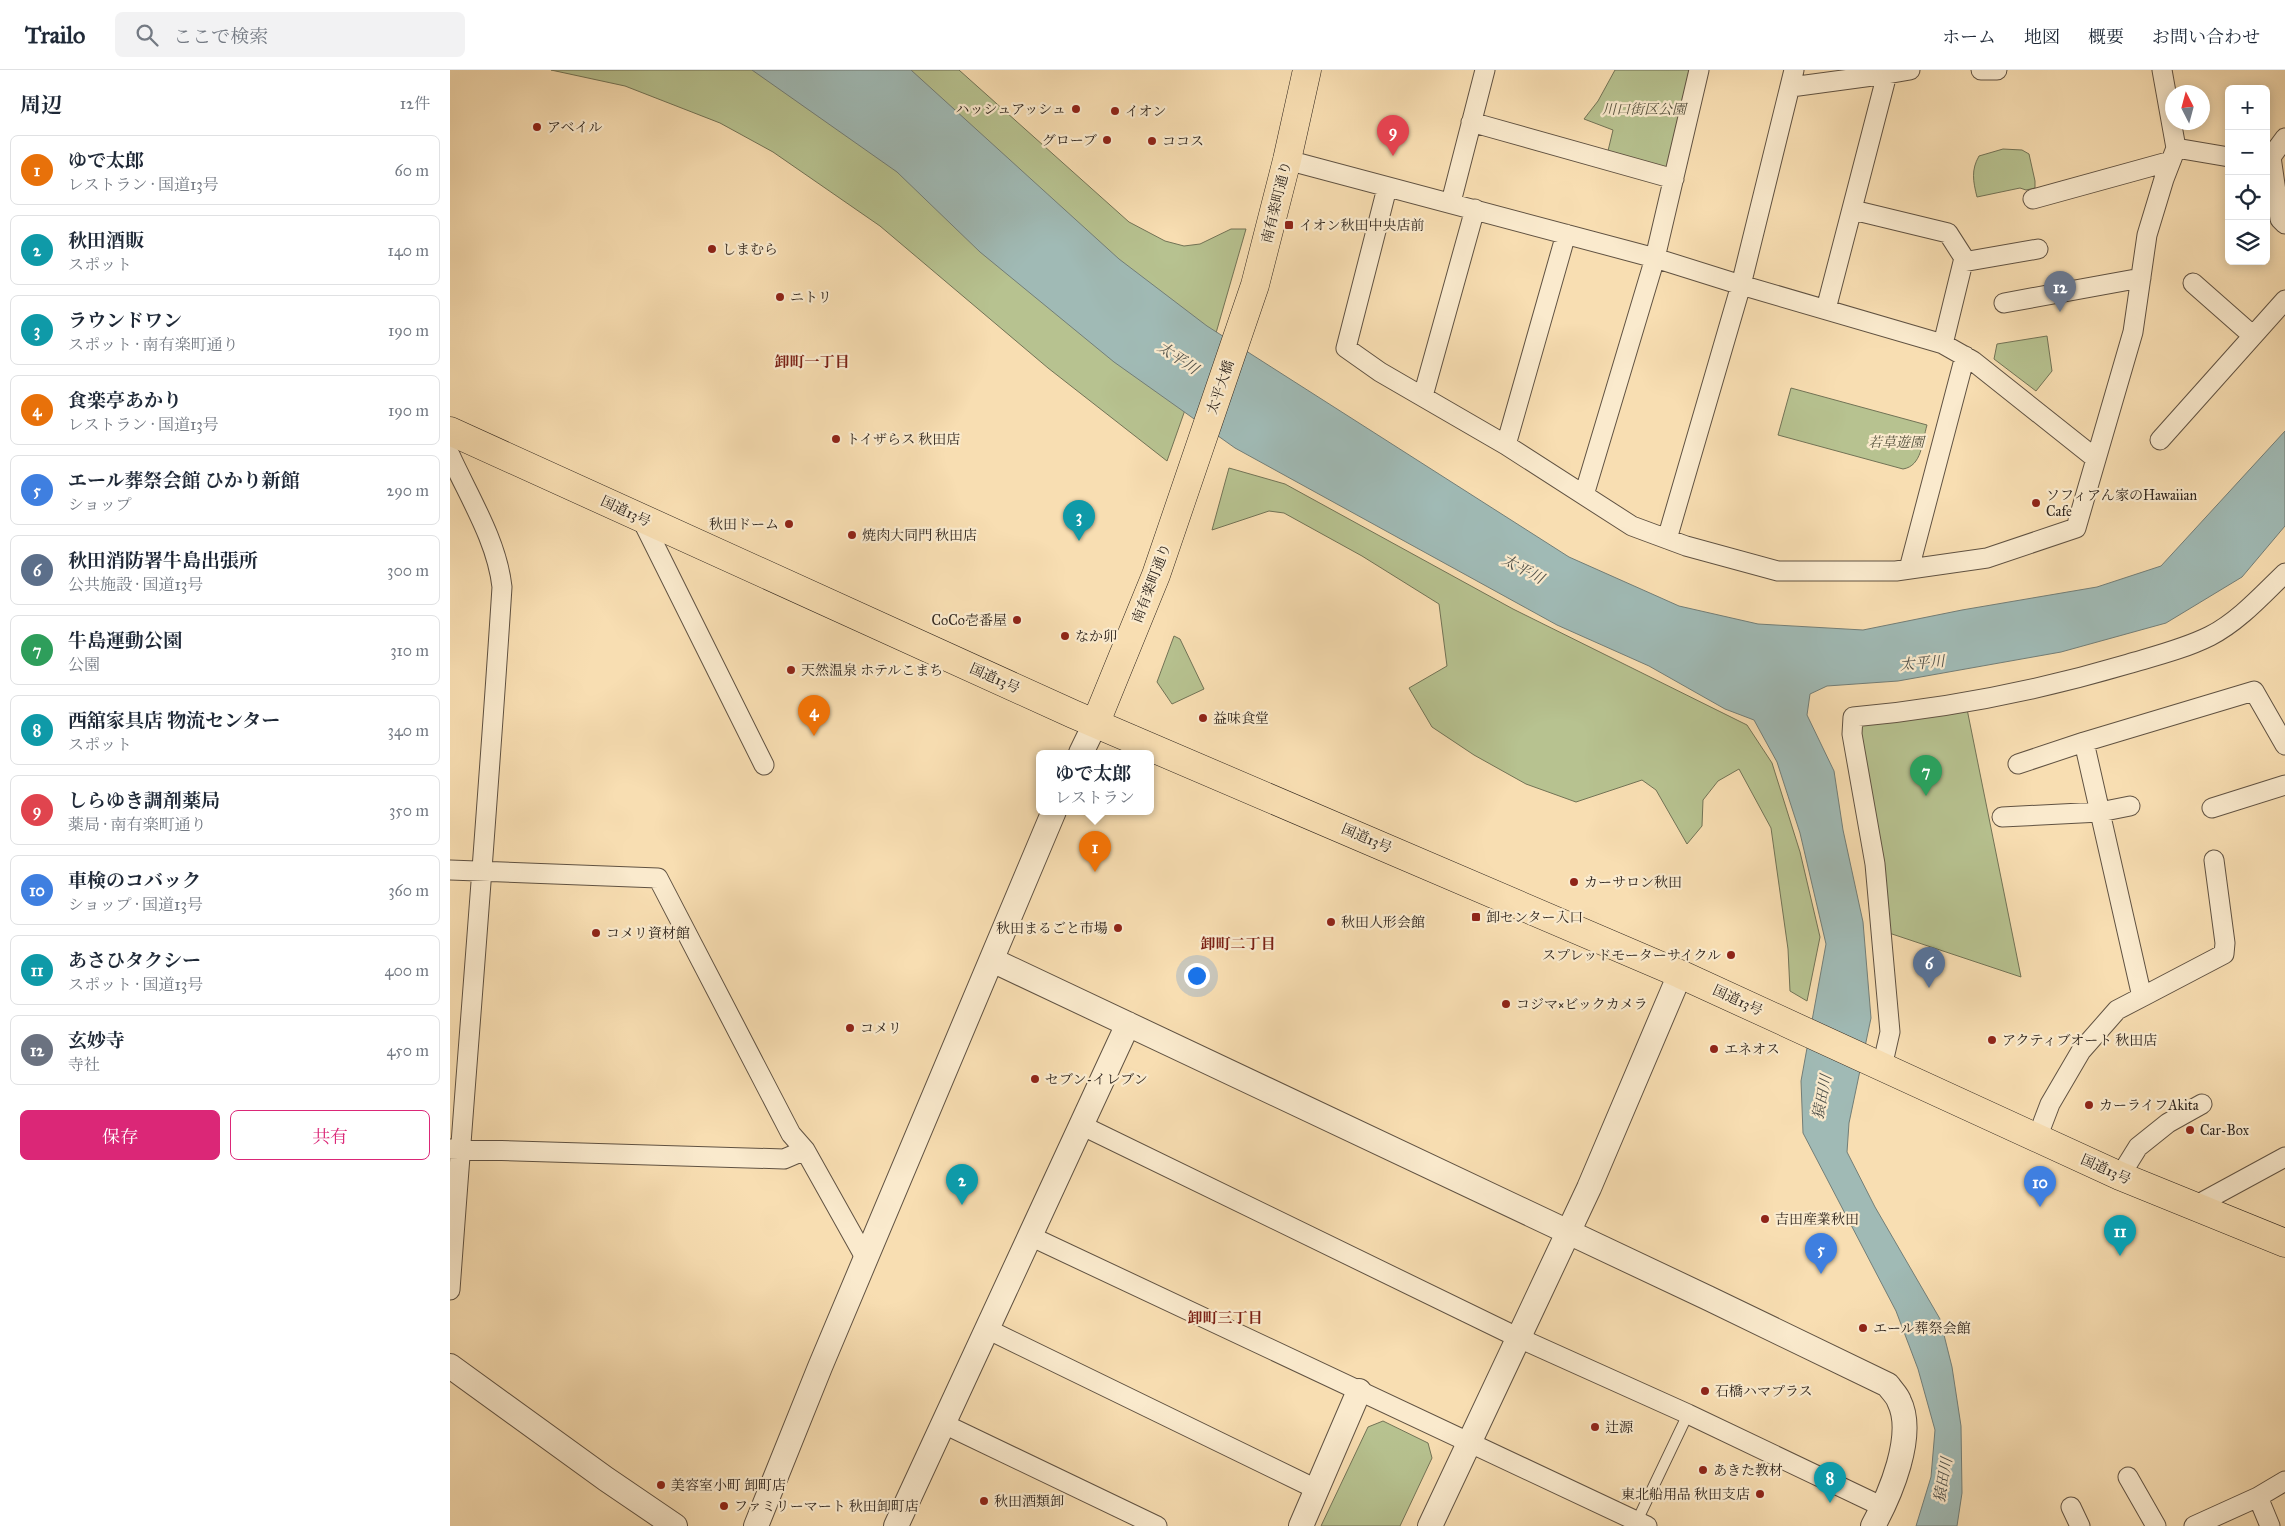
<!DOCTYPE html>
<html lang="ja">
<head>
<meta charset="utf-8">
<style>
  :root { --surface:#fff; --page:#f2f2f3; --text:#1f2937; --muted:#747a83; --line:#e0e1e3; --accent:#db2777 }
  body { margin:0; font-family:"IM FELL Great Primer","Noto Serif JP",serif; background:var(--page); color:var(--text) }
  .controls { position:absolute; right:15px; top:15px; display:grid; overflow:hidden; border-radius:8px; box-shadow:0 2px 12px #0003 }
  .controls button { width:45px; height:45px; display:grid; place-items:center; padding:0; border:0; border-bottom:1px solid var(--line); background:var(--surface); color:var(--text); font:25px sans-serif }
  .compass { position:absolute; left:1715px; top:15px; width:45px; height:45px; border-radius:50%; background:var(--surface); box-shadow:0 2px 12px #0003; rotate:354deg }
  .you { position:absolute; left:746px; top:905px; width:18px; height:18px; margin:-12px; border:4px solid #fff; border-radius:50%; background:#1a73e8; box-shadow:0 0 0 8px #1a73e833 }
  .badge { display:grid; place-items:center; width:32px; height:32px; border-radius:50%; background:var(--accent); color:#fff; font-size:16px; font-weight:700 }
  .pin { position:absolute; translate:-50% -41px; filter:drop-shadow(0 1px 2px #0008) }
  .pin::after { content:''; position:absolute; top:26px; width:18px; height:15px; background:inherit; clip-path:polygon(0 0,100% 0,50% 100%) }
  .popup { position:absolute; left:586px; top:680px; width:118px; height:65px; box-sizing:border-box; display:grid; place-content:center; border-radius:8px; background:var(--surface); filter:drop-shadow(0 1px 4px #0005); font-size:16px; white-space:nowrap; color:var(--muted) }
  .popup b { font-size:19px; color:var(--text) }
  .popup::after { content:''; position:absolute; left:50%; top:100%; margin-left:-10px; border:10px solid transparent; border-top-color:var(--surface) }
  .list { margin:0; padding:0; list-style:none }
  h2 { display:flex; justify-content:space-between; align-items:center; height:65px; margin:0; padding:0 20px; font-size:21px }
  h2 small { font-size:16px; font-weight:400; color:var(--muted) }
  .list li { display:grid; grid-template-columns:32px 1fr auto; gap:15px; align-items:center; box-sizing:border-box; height:70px; margin:0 10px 10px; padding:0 10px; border:1px solid var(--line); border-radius:8px }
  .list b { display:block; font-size:19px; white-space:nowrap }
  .list p { margin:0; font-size:16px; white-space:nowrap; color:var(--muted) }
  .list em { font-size:16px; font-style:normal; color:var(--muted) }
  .actions { display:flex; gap:10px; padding:15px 20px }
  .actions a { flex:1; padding:11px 0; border:1px solid var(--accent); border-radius:8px; text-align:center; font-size:18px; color:var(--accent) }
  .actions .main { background:var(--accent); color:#fff }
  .icon { flex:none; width:28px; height:28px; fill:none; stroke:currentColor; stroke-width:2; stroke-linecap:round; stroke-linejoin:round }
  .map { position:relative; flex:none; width:1835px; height:1456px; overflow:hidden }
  header { display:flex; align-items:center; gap:30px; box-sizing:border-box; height:70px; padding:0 25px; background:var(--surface); border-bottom:1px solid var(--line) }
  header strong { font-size:24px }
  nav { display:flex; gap:28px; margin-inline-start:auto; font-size:18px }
  .search { width:350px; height:45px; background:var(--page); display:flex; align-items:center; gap:12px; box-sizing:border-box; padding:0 18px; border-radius:8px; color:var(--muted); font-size:19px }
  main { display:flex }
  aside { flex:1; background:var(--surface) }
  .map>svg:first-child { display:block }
  .green { fill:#b7c290; stroke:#727356 }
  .water { fill:#a0bab5; stroke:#727e78 }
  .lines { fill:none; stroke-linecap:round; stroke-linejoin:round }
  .service-casing { stroke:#605242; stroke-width:12 }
  .minor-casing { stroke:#605242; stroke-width:21 }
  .tertiary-casing { stroke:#605242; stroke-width:26 }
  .primary-casing { stroke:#2e241c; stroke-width:29 }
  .trunk-casing { stroke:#2e241c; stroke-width:29 }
  .service { stroke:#faeacd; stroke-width:10 }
  .minor { stroke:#faeacd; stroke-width:19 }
  .tertiary { stroke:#faeacd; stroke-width:24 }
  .primary { stroke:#f8deb2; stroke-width:28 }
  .trunk { stroke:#f8deb2; stroke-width:28 }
  .poi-dot { fill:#8f2418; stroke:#faeacd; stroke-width:2 }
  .labels { text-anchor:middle; stroke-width:4.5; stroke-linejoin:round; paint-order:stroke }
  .poi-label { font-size:14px; fill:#2e241c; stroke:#faeacd; text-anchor:start }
  .park-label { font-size:14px; font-style:italic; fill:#57533f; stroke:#faeacd }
  .street-label { font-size:14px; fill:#2e241c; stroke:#faeacd }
  .water-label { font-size:15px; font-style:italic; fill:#50514a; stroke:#faeacd }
  .neighbourhood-label { font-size:15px; font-weight:bold; fill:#7a1f14; stroke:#faeacd }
</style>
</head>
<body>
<header>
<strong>Trailo</strong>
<div class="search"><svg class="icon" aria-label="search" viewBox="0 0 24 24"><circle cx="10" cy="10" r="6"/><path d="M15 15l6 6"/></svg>ここで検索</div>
<nav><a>ホーム</a><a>地図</a><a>概要</a><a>お問い合わせ</a></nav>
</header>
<main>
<aside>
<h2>周辺<small>12件</small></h2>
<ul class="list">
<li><span class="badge" style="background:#e8710a">1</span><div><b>ゆで太郎</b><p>レストラン · 国道13号</p></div><em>60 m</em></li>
<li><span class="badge" style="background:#0f9aa8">2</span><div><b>秋田酒販</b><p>スポット</p></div><em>140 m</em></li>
<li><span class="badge" style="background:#0f9aa8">3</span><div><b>ラウンドワン</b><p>スポット · 南有楽町通り</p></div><em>190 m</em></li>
<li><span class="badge" style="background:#e8710a">4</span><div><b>食楽亭あかり</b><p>レストラン · 国道13号</p></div><em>190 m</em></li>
<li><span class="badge" style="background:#3f7fe0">5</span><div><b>エール葬祭会館 ひかり新館</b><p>ショップ</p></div><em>290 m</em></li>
<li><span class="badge" style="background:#5c6f8a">6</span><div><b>秋田消防署牛島出張所</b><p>公共施設 · 国道13号</p></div><em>300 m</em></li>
<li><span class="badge" style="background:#2e9e5b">7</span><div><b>牛島運動公園</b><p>公園</p></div><em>310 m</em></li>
<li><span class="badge" style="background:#0f9aa8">8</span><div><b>西舘家具店 物流センター</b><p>スポット</p></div><em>340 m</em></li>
<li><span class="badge" style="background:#e0444e">9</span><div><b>しらゆき調剤薬局</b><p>薬局 · 南有楽町通り</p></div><em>350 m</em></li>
<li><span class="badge" style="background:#3f7fe0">10</span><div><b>車検のコバック</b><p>ショップ · 国道13号</p></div><em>360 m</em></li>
<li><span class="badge" style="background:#0f9aa8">11</span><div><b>あさひタクシー</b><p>スポット · 国道13号</p></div><em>400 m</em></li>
<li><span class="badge" style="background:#6b7280">12</span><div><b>玄妙寺</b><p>寺社</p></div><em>450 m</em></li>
</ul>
<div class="actions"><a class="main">保存</a><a>共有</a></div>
</aside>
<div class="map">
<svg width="1835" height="1456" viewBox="0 0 1835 1456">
  <rect width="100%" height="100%" fill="#f8deb2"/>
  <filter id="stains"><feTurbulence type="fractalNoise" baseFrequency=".004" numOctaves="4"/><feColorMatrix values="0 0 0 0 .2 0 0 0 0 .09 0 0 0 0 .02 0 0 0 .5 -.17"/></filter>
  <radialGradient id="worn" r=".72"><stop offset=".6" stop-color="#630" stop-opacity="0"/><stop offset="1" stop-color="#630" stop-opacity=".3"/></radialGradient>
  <path class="green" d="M101 0H319L344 16 735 340 717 391 598 298 430 156 323 82 270 53 175 16Z
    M457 0H509L679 152 715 171 734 176 750 174 781 159H796L764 270 601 140Z
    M1165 0H1242L1220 95 1208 100 1157 85 1163 60 1134 49 1148 31Z
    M1553 79 1572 80 1579 84 1585 111V118L1576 120 1570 118 1527 127C1523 111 1521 100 1529 86Z
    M1597 266 1602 301 1586 321 1544 289 1547 274Z
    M1341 318 1477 355C1472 372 1472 396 1453 399L1328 365Z
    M779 398 835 414 1063 539 1297 655 1322 693 1350 782 1370 867 1357 931 1340 921 1338 879 1321 758 1289 699 1268 711 1253 730 1252 756 1237 774 1206 720 1192 710 1126 732 1076 714 1024 685 982 657 959 618 997 596 989 534 912 486 834 443 819 441 762 460Z
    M724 566 730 569 754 619 722 634 707 612Z
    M1517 639 1571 907 1436 862 1407 661 1416 650Z
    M933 1351 978 1373 982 1388 950 1456H871L918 1357Z"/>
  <path class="water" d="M302 0H461L669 189 757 256 1119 487 1229 536 1308 554 1413 560 1512 540 1647 517 1711 496 1835 361V456L1792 507 1716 553 1611 582 1448 611 1377 616 1360 624 1357 645 1384 701 1393 760 1413 852 1421 948 1399 1053 1397 1082 1425 1137 1490 1249 1502 1297 1511 1356 1512 1423 1507 1456H1466L1481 1407 1485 1360 1468 1299 1446 1241 1353 1063 1351 1011 1376 874 1350 763 1327 692 1304 650 1275 639 1199 596 1107 555 785 378 664 292 530 182 447 102Z"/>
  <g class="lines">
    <defs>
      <path id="service" d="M1187 1451 1238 1344"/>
      <path id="minor" d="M1531 0H1547
        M1341 17 1437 4
        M1021 52 1224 109
        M1726 78 1779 87
        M1821 87 1830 149 1835 154
        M1816 89 1821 87 1835 68
        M837 90 1205 188 1291 215 1493 274 1523 291 1645 388
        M937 118 896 278 930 302 1056 375 1182 456 1236 476 1328 501H1446L1537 488 1626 458 1683 262 1697 165 1714 109 1726 78 1712 0
        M1583 129 1721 91
        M1001 132 1035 0
        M1403 140 1498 163 1514 188 1493 274
        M1513 192 1588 179
        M1743 213 1802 265
        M1554 233 1691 208
        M1376 239 1437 4 1460 0
        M973 326 1025 139
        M1710 370 1835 230
        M1056 375 1116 164
        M0 385C19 427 47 471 52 517 37 752 17 986 0 1220
        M1134 425 1205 188 1249 0
        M191 448 314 695
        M1217 469 1291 215 1344 0
        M1459 499 1515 286
        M1568 694 1634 672
        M1762 738 1835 715
        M1552 747 1650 742 1680 736
        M0 800 208 808 341 1064 355 1080 416 1189
        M1692 927 1774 884 1775 873 1764 790
        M1432 997 1440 962 1425 794 1402 664 1403 647C1493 639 1590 620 1678 594 1705 586 1734 579 1760 566 1789 551 1812 525 1835 503
        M631 1055 1069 1268 1238 1344 1433 1437
        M1587 1068 1600 1034 1631 981 1667 940 1692 927 1634 672 1804 621 1835 675
        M0 1079 334 1089 355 1080
        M1670 1106 1688 1077 1718 1053 1752 1034
        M1743 1137 1835 1087
        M580 1166 1197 1456
        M537 1259 868 1420
        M494 1354 707 1456
        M1678 1407 1706 1456
        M1808 1427 1820 1456
        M1621 1437 1630 1456
        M1744 1456 1808 1427 1835 1411"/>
      <path id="tertiary" d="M631 683 646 652
        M542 890 1258 1228 1438 1315C1441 1320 1447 1325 1449 1331 1466 1365 1440 1425 1423 1456
        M0 1296 156 1409 225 1456
        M306 1456 370 1297 604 741
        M446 1456 678 954
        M851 1456 909 1321
        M980 1456 1139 1118 1230 904"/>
      <path id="primary" d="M646 652 706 505 805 215 837 90 857 0"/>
      <path id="trunk" d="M0 361 623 644 1230 904 1670 1106 1835 1173"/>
    </defs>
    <use href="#service" class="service-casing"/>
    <use href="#minor" class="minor-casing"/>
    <use href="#tertiary" class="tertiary-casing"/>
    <use href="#primary" class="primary-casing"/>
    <use href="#trunk" class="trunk-casing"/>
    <use href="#service" class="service"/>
    <use href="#minor" class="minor"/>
    <use href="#tertiary" class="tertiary"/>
    <use href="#primary" class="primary"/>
    <use href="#trunk" class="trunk"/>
  </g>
  <g class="poi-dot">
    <circle cx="626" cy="39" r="5"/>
    <circle cx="665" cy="41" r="5"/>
    <circle cx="87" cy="57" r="5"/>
    <circle cx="657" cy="70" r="5"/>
    <circle cx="702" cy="71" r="5"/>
    <rect x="834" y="150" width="10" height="10" rx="2.5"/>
    <circle cx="262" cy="179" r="5"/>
    <circle cx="330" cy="227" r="5"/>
    <circle cx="386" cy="369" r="5"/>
    <circle cx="1586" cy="433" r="5"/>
    <circle cx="339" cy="454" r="5"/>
    <circle cx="402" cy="465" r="5"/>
    <circle cx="567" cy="550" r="5"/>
    <circle cx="615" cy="566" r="5"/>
    <circle cx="341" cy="600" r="5"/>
    <circle cx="753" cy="648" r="5"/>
    <circle cx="1124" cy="812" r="5"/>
    <rect x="1021" y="842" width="10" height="10" rx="2.5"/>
    <circle cx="881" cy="852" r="5"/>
    <circle cx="668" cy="858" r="5"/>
    <circle cx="146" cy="863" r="5"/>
    <circle cx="1281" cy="885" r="5"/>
    <circle cx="1056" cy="934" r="5"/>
    <circle cx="400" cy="958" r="5"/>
    <circle cx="1542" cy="970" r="5"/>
    <circle cx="1264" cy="979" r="5"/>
    <circle cx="585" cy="1009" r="5"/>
    <circle cx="1639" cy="1035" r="5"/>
    <circle cx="1740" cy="1060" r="5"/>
    <circle cx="1315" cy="1149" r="5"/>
    <circle cx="1413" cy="1258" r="5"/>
    <circle cx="1255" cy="1321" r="5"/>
    <circle cx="1145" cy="1357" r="5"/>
    <circle cx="1253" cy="1400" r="5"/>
    <circle cx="211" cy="1415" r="5"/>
    <circle cx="1310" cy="1424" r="5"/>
    <circle cx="534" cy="1431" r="5"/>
    <circle cx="274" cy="1436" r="5"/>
  </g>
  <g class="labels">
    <g class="poi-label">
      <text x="616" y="44" text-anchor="end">ハッシュアッシュ</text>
      <text x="675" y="46">イオン</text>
      <text x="97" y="62">アベイル</text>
      <text x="647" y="75" text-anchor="end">グローブ</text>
      <text x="712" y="76">ココス</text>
      <text x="849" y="160">イオン秋田中央店前</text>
      <text x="272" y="184">しまむら</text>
      <text x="340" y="232">ニトリ</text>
      <text x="396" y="374">トイザらス 秋田店</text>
      <text x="1596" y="430">ソフィアん家のHawaiian<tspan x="1596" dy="16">Cafe</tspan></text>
      <text x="329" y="459" text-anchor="end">秋田ドーム</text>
      <text x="412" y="470">焼肉大同門 秋田店</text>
      <text x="557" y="555" text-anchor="end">CoCo壱番屋</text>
      <text x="625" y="571">なか卯</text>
      <text x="351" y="605">天然温泉 ホテルこまち</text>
      <text x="763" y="653">益味食堂</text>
      <text x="1134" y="817">カーサロン秋田</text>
      <text x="1036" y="852">卸センター入口</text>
      <text x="891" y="857">秋田人形会館</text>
      <text x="658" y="863" text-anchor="end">秋田まるごと市場</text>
      <text x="156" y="868">コメリ資材館</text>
      <text x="1271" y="890" text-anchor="end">スプレッドモーターサイクル</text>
      <text x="1066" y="939">コジマ×ビックカメラ</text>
      <text x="410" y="963">コメリ</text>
      <text x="1552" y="975">アクティブオート 秋田店</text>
      <text x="1274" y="984">エネオス</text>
      <text x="595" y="1014">セブン-イレブン</text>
      <text x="1649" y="1040">カーライフAkita</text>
      <text x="1750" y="1065">Car-Box</text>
      <text x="1325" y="1154">吉田産業秋田</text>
      <text x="1423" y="1263">エール葬祭会館</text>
      <text x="1265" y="1326">石橋ハマプラス</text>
      <text x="1155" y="1362">辻源</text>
      <text x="1263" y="1405">あきた教材</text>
      <text x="221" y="1420">美容室小町 卸町店</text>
      <text x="1300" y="1429" text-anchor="end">東北船用品 秋田支店</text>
      <text x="544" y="1436">秋田酒類卸</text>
      <text x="284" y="1441">ファミリーマート 秋田卸町店</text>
    </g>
    <g class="park-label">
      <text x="1194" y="44">川口街区公園</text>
      <text x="1446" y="377">若草遊園</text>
    </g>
    <g class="street-label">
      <text transform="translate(826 132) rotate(-76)" y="5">南有楽町通り</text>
      <text transform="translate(770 317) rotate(-71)" y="5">太平大橋</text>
      <text transform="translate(176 441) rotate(25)" y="5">国道13号</text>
      <text transform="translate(701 513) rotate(-69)" y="5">南有楽町通り</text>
      <text transform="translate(545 608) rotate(24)" y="5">国道13号</text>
      <text transform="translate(917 768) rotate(23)" y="5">国道13号</text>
      <text transform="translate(1288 930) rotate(25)" y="5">国道13号</text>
      <text transform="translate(1656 1099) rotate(24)" y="5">国道13号</text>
    </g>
    <g class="water-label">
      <text transform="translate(728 288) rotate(34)" y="5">太平川</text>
      <text transform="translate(1073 499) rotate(28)" y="5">太平川</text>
      <text transform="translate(1472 593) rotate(-5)" y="5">太平川</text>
      <text transform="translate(1372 1027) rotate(-79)" y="5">猿田川</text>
      <text transform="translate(1493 1410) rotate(-80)" y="5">猿田川</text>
    </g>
    <g class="neighbourhood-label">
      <text x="362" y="297">卸町一丁目</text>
      <text x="788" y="879">卸町二丁目</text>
      <text x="775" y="1253">卸町三丁目</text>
    </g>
  </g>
  <rect width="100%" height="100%" filter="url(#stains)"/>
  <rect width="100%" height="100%" fill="url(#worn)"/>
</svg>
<div class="controls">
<button>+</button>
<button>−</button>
<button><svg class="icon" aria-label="locate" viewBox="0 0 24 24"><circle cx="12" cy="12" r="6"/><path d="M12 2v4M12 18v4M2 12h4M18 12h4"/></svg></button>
<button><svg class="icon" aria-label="layers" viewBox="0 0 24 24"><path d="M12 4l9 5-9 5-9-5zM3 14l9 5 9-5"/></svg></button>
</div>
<svg class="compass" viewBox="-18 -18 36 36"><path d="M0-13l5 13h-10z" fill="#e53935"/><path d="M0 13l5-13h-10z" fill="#747a83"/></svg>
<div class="you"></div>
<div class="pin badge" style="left:645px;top:802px;background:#e8710a">1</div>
<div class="popup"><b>ゆで太郎</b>レストラン</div>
<div class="pin badge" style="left:512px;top:1135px;background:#0f9aa8">2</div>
<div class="pin badge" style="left:629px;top:471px;background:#0f9aa8">3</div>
<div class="pin badge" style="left:364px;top:666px;background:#e8710a">4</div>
<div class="pin badge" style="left:1371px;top:1204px;background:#3f7fe0">5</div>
<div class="pin badge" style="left:1479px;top:918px;background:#5c6f8a">6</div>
<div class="pin badge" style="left:1476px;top:726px;background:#2e9e5b">7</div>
<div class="pin badge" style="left:1380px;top:1433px;background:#0f9aa8">8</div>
<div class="pin badge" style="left:943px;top:86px;background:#e0444e">9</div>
<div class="pin badge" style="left:1590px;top:1137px;background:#3f7fe0">10</div>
<div class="pin badge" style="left:1670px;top:1186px;background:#0f9aa8">11</div>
<div class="pin badge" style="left:1610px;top:242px;background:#6b7280">12</div>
</div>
</main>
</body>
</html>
